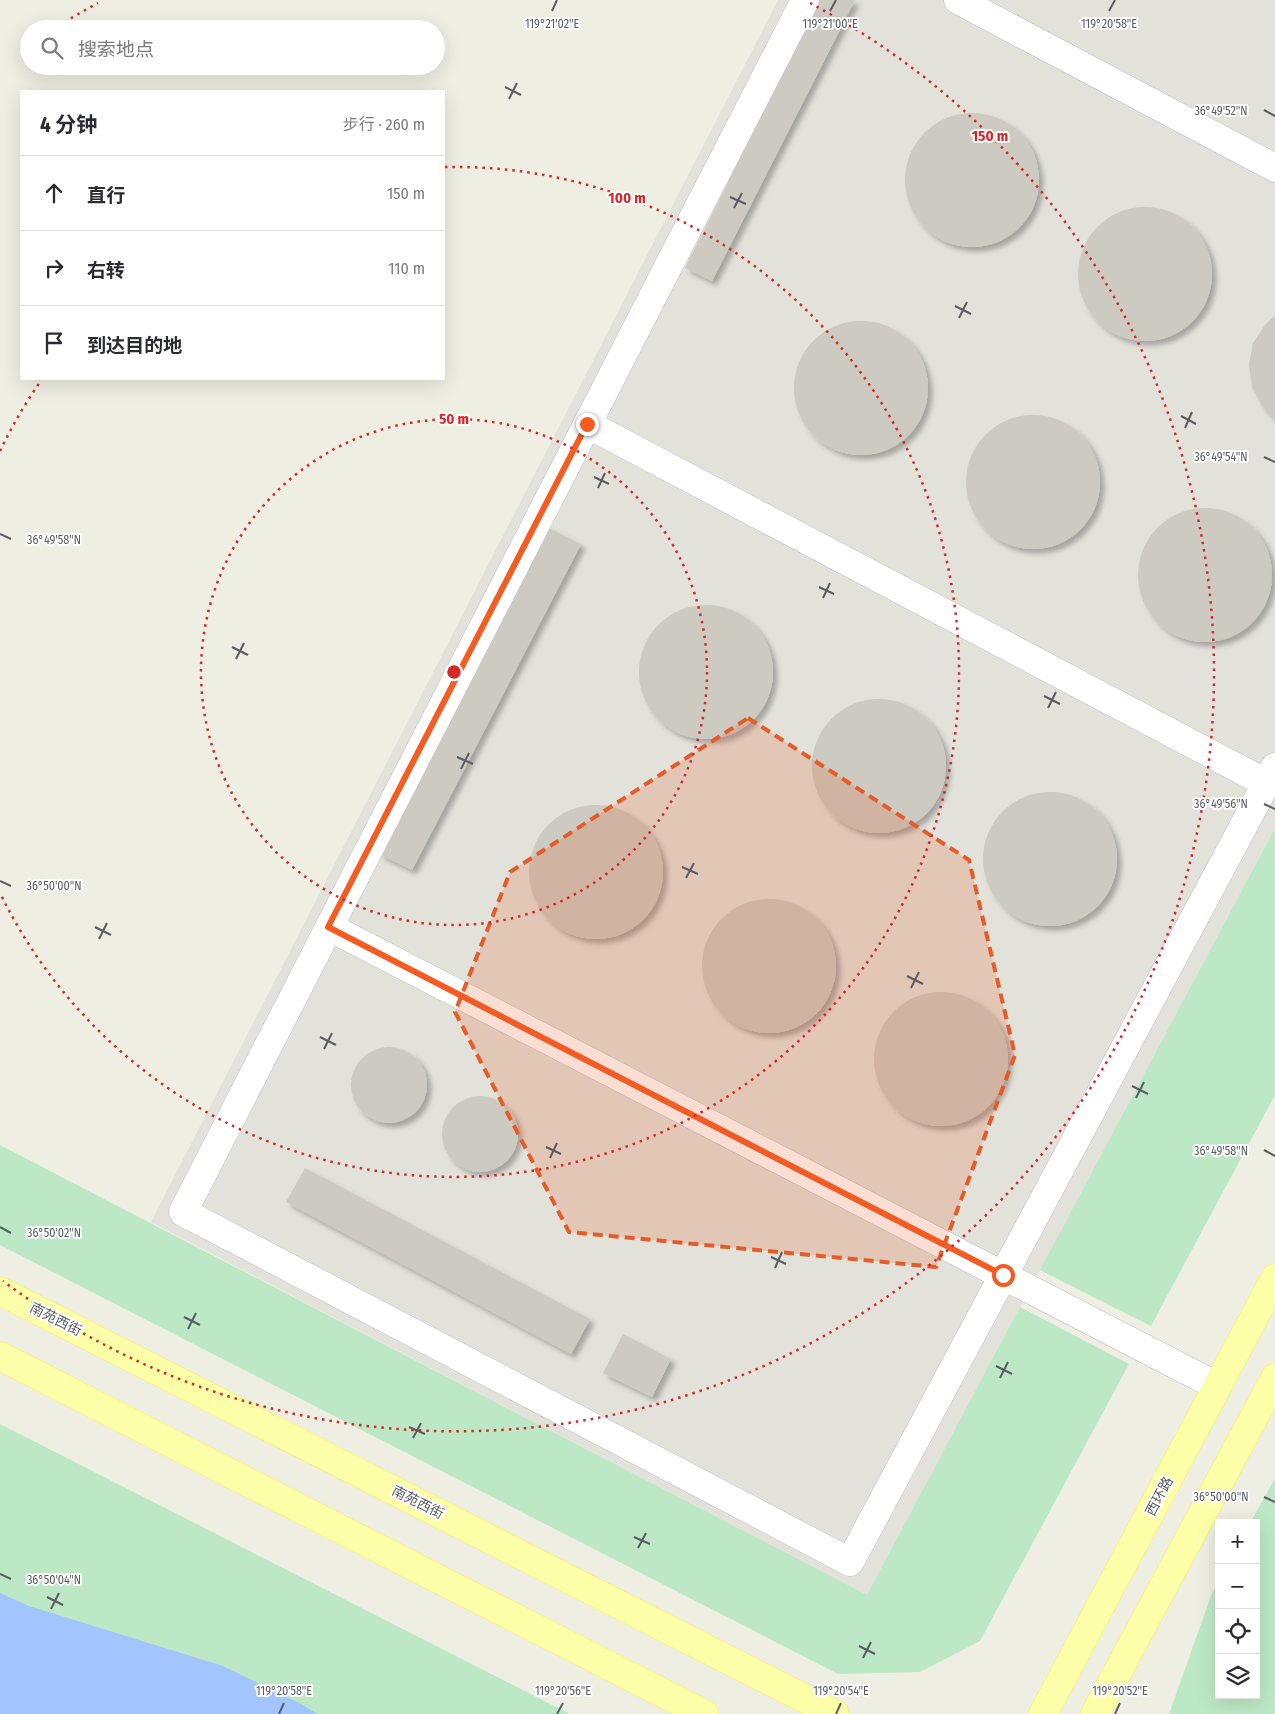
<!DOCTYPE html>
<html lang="zh">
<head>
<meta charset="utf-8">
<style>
  :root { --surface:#fff; --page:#f7f7f7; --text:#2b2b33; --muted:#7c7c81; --line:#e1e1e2 }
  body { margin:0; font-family:"Fira Sans Condensed","Noto Sans SC",sans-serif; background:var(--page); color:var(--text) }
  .controls { position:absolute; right:15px; bottom:15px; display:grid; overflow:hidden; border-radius:0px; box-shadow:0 5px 20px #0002 }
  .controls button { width:45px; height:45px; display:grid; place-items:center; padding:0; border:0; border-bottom:1px solid var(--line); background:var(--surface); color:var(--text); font:25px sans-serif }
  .stop { position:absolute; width:15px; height:15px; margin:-11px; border:4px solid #f55c22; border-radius:50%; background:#fff }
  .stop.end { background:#f55c22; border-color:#fff; box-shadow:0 1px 5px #0008 }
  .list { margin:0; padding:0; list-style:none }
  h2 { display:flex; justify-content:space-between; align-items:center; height:65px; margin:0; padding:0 20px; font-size:21px }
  h2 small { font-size:16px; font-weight:400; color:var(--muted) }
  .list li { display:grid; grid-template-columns:32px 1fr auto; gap:15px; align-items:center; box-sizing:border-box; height:75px; padding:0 20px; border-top:1px solid var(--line) }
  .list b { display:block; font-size:19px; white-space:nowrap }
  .list em { font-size:16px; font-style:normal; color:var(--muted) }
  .icon { flex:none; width:28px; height:28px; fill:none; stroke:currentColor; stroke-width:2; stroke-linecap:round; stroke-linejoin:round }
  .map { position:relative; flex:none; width:1275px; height:1714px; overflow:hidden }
  .search { position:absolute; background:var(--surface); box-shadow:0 5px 20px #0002; left:20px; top:20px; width:425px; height:55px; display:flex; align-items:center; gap:12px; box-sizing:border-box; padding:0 18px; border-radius:28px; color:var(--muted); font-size:19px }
  .panel { position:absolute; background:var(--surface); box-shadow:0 5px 20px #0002; left:20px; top:90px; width:425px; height:290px; border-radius:0px }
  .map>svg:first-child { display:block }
  .industrial { fill:#e2e1da }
  .green { fill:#bde8c5 }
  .water { fill:#a2c4ff }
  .building { fill:#cccac1; filter:url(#shadow) }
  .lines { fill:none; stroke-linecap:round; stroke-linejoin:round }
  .minor-casing { stroke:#bdbec5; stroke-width:29 }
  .major-casing { stroke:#fbec4f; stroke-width:29 }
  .minor { stroke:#fff; stroke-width:28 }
  .major { stroke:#fcffa7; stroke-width:28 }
  .route { stroke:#f55c22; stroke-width:6 }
  .marked { fill:#e65c29; fill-opacity:0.2; stroke:#e65c29; stroke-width:4; stroke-dasharray:10 6; stroke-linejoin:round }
  .ticks { fill:none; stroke:#5b5d64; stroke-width:2 }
  .ring { fill:none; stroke:#d62828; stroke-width:2.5; stroke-dasharray:2.5 5 }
  .labels { text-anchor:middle; stroke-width:4; stroke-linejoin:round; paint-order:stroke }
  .street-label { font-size:14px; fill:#5b5d64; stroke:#fff }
  .ticks-label { font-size:12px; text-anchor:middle; fill:#5b5d64; stroke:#fff; stroke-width:4; stroke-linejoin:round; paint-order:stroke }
  .centre { fill:#d62828; stroke:#fff; stroke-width:2.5 }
  .ring-label { font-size:15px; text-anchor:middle; font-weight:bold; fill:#d62828; stroke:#fff; stroke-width:4; stroke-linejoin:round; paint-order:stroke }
</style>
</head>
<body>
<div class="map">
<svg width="1275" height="1714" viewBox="0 0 1275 1714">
  <defs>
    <filter id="shadow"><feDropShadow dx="4.5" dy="4.5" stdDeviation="2.5" flood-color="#0004"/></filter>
  </defs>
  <rect width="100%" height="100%" fill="#efeee2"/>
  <path class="industrial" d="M778 0H1275V828L867 1596 151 1222Z"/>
  <path class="green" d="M1275 828V1095L1151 1326 1040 1270Z
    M0 1145 867 1595 1020 1307 1129 1364 980 1641 920 1672 838 1674 0 1245Z
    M0 1424 570 1714H0Z
    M1275 1478V1714H1169L1212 1593 1219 1580V1695H1256V1523H1250Z"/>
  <path class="water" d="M0 1593 29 1606 223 1666 303 1705 317 1714H0Z"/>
  <path class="building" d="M820 0H855L712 281 685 268Z
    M905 180a67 67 0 1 1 134 0a67 67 0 1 1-134 0Z
    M1078 274a67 67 0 1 1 134 0a67 67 0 1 1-134 0Z
    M1275 315V419L1262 406 1252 387 1249 365 1253 343 1265 325Z
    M794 388a67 67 0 1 1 134 0a67 67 0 1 1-134 0Z
    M966 482a67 67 0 1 1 134 0a67 67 0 1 1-134 0Z
    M1138 575a67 67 0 1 1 134 0a67 67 0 1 1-134 0Z
    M547 527 581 544 412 870 379 854Z
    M639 672a67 67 0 1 1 134 0a67 67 0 1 1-134 0Z
    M812 766a67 67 0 1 1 134 0a67 67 0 1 1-134 0Z
    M983 859a67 67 0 1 1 134 0a67 67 0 1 1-134 0Z
    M529 872a67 67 0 1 1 134 0a67 67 0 1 1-134 0Z
    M702 966a67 67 0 1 1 134 0a67 67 0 1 1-134 0Z
    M874 1059a67 67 0 1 1 134 0a67 67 0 1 1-134 0Z
    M351 1085a38 38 0 1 1 76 0a38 38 0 1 1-76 0Z
    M442 1134a38 38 0 1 1 76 0a38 38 0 1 1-76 0Z
    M305 1168 590 1319 571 1354 286 1202Z
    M623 1334 671 1359 652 1397 603 1373Z"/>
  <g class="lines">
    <defs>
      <path id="minor" d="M805 0 183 1212 850 1562 1275 767
        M958 0 1275 168
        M587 424 1266 783
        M329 927 1217 1386"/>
      <path id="major" d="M0 1291 835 1714
        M0 1356 704 1714
        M1043 1714 1275 1278
        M1095 1714 1275 1378"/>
    </defs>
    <use href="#minor" class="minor-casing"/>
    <use href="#major" class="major-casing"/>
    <use href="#minor" class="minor"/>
    <use href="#major" class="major"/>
  </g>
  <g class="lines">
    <path class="route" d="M587 424 328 927 1003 1275"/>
  </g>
  <path class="marked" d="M748 718 969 860 1015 1055 936 1267 569 1232 455 1012 510 872Z"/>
  <path class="ticks" d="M552 11 557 0M830 11 836 0M1109 11 1115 0M505 87 521 95M509 99 517 83M1264 110 1275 116M730 197 746 204M734 208 742 193M955 306 971 314M959 318 967 302M1181 416 1196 424M1185 428 1192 412M1264 457 1275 462M594 477 609 484M598 488 605 473M0 534 11 539M819 587 834 594M823 598 830 583M232 647 248 655M236 659 244 643M1044 696 1060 704M1048 708 1056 692M457 757 473 764M461 769 469 753M1264 804 1275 809M682 867 698 874M686 878 694 863M0 881 11 886M95 927 111 935M99 939 107 923M907 976 923 984M911 988 919 972M320 1037 336 1045M324 1049 332 1033M1132 1086 1148 1094M1136 1098 1144 1082M546 1147 561 1154M1264 1150 1275 1156M550 1158 557 1143M0 1227 11 1233M771 1257 786 1264M775 1268 782 1252M184 1317 200 1325M188 1329 196 1313M996 1366 1012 1374M1000 1378 1008 1362M409 1427 425 1434M413 1438 421 1423M1264 1497 1275 1502M634 1537 650 1544M638 1548 646 1533M0 1574 11 1579M47 1597 63 1605M51 1609 59 1593M859 1646 875 1654M863 1658 871 1642M279 1714 284 1703M557 1714 563 1703M836 1714 841 1703M1115 1714 1120 1703"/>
  <g class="ring">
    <circle cx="454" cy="672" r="253"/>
    <path d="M0 451A505 505 0 0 1 40 382M445 167A505 505 0 1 1 0 893"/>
    <path d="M58 26A758 758 0 0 1 98 3M810 3A758 758 0 1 1 3 1281"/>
  </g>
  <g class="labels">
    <g class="street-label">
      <text transform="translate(56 1319) rotate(27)" y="5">南苑西街</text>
      <text transform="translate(1159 1496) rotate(-62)" y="5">西环路</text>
      <text transform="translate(418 1502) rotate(27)" y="5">南苑西街</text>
    </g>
  </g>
  <g class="ticks-label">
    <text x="552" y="28">119°21'02"E</text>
    <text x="830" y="28">119°21'00"E</text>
    <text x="1109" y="28">119°20'58"E</text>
    <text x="1221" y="115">36°49'52"N</text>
    <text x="1221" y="461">36°49'54"N</text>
    <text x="54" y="544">36°49'58"N</text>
    <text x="1221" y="808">36°49'56"N</text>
    <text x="54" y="890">36°50'00"N</text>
    <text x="1221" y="1155">36°49'58"N</text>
    <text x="54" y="1237">36°50'02"N</text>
    <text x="1221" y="1501">36°50'00"N</text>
    <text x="54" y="1584">36°50'04"N</text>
    <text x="284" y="1695">119°20'58"E</text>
    <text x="563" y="1695">119°20'56"E</text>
    <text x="841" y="1695">119°20'54"E</text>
    <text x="1120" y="1695">119°20'52"E</text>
  </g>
  <circle cx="454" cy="672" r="8" class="centre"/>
  <g class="ring-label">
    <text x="990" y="141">150 m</text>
    <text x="627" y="203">100 m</text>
    <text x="454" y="424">50 m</text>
  </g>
</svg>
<div class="controls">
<button>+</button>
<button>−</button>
<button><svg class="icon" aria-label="locate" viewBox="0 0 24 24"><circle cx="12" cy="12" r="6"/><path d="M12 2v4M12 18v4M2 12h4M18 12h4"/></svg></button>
<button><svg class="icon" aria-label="layers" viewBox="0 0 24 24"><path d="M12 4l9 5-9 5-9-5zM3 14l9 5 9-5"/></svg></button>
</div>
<div class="stop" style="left:1003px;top:1275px"></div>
<div class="stop end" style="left:587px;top:424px"></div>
<div class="search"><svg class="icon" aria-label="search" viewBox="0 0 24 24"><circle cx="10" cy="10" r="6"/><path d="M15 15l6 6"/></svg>搜索地点</div>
<section class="panel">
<h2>4 分钟<small>步行 · 260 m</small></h2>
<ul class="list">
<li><svg class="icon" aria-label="ahead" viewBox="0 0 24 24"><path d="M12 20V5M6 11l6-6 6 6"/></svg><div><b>直行</b></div><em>150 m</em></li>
<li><svg class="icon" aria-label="right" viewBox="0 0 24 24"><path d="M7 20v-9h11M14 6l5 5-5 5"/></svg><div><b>右转</b></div><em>110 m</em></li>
<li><svg class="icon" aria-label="arrive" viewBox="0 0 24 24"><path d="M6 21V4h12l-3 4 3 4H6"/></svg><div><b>到达目的地</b></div></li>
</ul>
</section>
</div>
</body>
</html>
